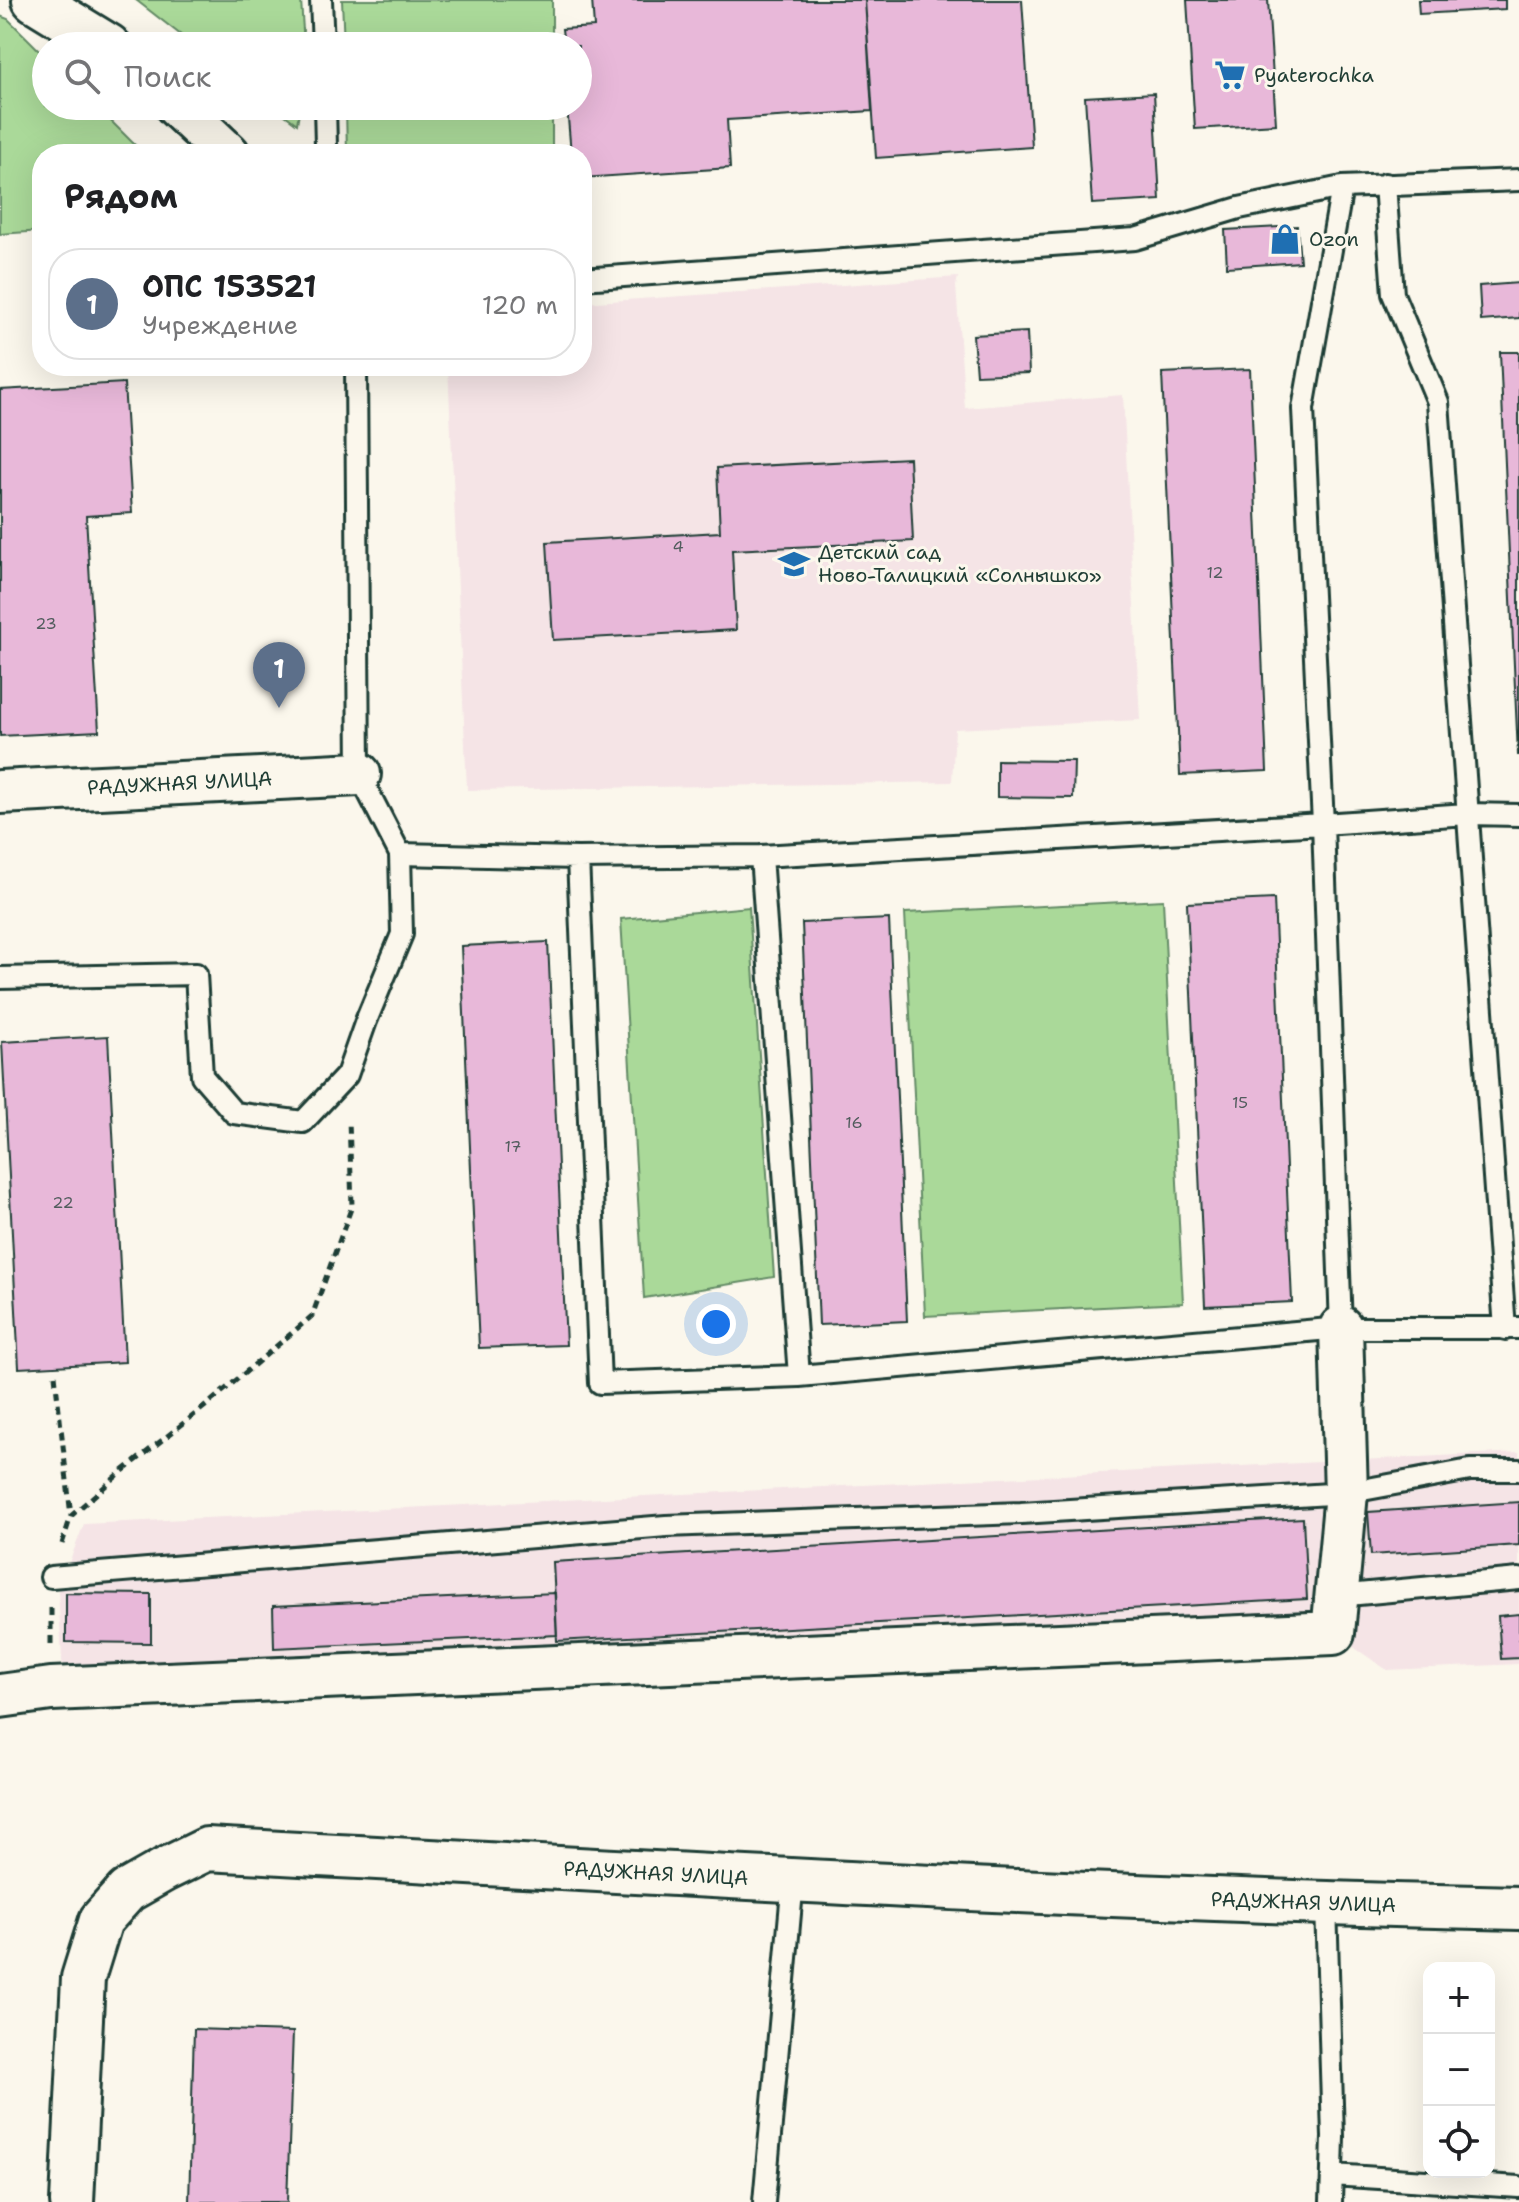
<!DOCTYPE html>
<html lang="ru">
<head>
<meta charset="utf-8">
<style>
  :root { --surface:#fff; --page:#f6f6f6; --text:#202124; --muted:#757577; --line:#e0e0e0; --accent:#b45309 }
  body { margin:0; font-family:"Shantell Sans",sans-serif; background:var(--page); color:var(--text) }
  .controls { position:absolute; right:24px; bottom:24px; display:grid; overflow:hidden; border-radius:16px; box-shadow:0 8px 32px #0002 }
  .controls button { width:72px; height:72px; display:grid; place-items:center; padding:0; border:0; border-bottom:2px solid var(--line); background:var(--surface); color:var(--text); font:40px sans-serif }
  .you { position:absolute; left:716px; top:1324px; width:28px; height:28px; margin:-20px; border:6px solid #fff; border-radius:50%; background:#1a73e8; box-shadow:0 0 0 12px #1a73e833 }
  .badge { display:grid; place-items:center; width:52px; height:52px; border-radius:50%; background:var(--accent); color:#fff; font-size:26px; font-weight:700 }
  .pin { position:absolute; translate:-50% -66px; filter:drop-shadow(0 2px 4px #0008) }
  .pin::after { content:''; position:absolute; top:42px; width:28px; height:24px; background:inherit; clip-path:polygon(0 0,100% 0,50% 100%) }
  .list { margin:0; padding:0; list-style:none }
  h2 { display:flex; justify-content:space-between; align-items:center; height:104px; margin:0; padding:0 32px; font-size:34px }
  h2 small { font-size:26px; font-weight:400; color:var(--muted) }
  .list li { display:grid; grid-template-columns:52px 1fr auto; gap:24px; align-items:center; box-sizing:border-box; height:112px; margin:0 16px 16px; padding:0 16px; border:2px solid var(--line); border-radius:32px }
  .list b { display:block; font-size:30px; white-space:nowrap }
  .list p { margin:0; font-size:26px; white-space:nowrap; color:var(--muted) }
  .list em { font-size:26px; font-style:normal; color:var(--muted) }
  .icon { flex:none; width:44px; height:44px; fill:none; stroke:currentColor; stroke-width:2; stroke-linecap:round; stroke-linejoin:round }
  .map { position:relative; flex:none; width:1519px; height:2202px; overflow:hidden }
  .search { position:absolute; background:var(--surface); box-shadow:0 8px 32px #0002; left:32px; top:32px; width:560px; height:88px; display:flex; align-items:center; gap:20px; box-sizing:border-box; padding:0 28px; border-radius:44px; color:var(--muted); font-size:30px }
  .panel { position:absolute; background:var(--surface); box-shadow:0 8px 32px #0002; left:32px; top:144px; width:560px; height:232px; border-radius:32px }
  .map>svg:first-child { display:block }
  .built { fill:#f5e4e6 }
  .green { fill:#aad999; stroke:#648b66; stroke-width:2 }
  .building { fill:#e8b8d9; stroke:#1f3d34; stroke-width:2 }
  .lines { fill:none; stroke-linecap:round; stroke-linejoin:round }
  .lane-casing { stroke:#1f3d34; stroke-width:26 }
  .street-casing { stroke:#1f3d34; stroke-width:48 }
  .path { stroke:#1f3d34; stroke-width:5; stroke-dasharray:8 6; stroke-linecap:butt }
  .lane { stroke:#fbf7ec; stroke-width:20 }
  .street { stroke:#fbf7ec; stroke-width:42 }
  .labels { text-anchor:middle; stroke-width:6; stroke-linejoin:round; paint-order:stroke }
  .number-label { font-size:16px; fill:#515c5d }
  .poi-label { font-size:20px; fill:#1f3d34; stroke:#fbf7ec; text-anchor:start }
  .street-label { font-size:20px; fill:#1f3d34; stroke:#fbf7ec }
</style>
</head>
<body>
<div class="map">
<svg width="1519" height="2202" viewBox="0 0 1519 2202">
  <rect width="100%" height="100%" fill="#fbf7ec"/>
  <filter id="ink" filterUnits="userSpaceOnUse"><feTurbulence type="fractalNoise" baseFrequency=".0125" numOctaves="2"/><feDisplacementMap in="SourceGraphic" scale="16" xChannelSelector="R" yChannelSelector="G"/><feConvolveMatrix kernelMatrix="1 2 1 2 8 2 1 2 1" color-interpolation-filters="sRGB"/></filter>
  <g filter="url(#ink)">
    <path class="built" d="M958 277 956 286 965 408 1123 395 1140 720 955 729 952 782 467 790 448 366H582V303Z
      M1519 1452V1664L1387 1670 1333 1633 63 1675 58 1591 84 1524Z"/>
    <path class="green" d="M136 0H301L304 46H195Z
      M342 0H552V46H344Z
      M0 16 8 19 46 57V106H96L144 154H42V231L0 234Z
      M273 106H300L297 124Z
      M346 106H552V154H347Z
      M1163 900 1183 1303 925 1316 905 913Z
      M749 907 774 1277 644 1298 621 919Z"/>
    <path class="building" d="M592 0H865L872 111 727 120 730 168 582 178V154H571L567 106H578V46H564L562 29 594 27Z
      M865 0H1022L1032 147 876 158Z
      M1187 0H1268L1276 124 1195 129Z
      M1418 0H1505V9L1419 14Z
      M1154 93 1160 200 1092 204 1085 97Z
      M1297 226 1300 262 1227 267 1225 230Z
      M1519 283V318L1481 321 1479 286Z
      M1027 332 1029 373 976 375 973 335Z
      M1500 352H1519V755H1518Z
      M1250 369 1267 771 1180 775 1162 373Z
      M124 383 132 513 86 516 99 731 0 736V390Z
      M909 458 913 541 732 550 736 630 553 640 547 542 720 532 717 468Z
      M997 760 1074 761 1073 798 997 797Z
      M1274 899 1292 1302 1205 1306 1187 903Z
      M889 919 907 1321 819 1325 802 923Z
      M548 942 566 1345 479 1348 461 946Z
      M108 1036 125 1362 19 1368 2 1042Z
      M1519 1502V1545L1371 1555 1368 1512Z
      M1303 1518 1307 1599 557 1641 553 1562Z
      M66 1593 151 1594V1643L66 1642Z
      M555 1593 557 1635 274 1648 273 1606Z
      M1519 1614V1658L1501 1659 1498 1616Z
      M194 2029 293 2032 287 2202H189Z"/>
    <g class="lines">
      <defs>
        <path id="lane" d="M321 0 323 46
          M322 154 326 146 325 106
          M1385 184 1393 294 1438 402 1505 1329
          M582 279 1135 239 1239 208 1342 187 1519 180
          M356 366 359 774 400 854 578 858 761 856 1323 824 1467 814 1519 815
          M578 858 600 1383 799 1376 761 856
          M0 978 196 974 202 1076 234 1113 303 1122 347 1075 366 1021 402 934 400 854
          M1341 1328 1323 824 1303 409 1342 187
          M799 1376 1341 1328H1519
          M51 1577 666 1526 1021 1513 1346 1493 1470 1470H1519
          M1337 1596 1519 1579
          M1326 1904 1333 2137 1331 2202
          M1332 2175 1519 2187
          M764 2202 793 1880"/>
        <g id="street">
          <path d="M34 0 109 46"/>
          <path d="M177 106 228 154"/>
          <path id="s1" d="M0 792 359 774"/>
          <path d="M0 1696 51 1689 1333 1633 1346 1493 1341 1328"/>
          <path id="s2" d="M72 2202 83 1978 101 1920 127 1891 164 1870 207 1849C644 1872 1081 1899 1519 1908"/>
        </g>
      </defs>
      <use href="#lane" class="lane-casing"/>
      <use href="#street" class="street-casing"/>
      <path class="path" d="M55 1375 71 1516
        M62 1544 71 1516 119 1474 208 1404 312 1316 352 1206 349 1120
        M51 1608V1646"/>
      <use href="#lane" class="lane"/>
      <use href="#street" class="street"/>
    </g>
  </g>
  <defs>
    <symbol id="supermarket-bare" viewBox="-9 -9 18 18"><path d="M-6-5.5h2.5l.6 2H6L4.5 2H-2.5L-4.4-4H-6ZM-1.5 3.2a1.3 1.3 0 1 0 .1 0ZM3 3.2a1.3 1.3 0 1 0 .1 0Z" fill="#1f6fb2" stroke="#fbf7ec" stroke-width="2.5" paint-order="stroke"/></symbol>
    <symbol id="shop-bare" viewBox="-9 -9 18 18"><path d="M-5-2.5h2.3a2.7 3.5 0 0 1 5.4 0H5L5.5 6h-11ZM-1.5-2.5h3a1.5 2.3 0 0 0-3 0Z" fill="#1f6fb2" stroke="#fbf7ec" stroke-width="2.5" paint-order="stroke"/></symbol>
    <symbol id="school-bare" viewBox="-9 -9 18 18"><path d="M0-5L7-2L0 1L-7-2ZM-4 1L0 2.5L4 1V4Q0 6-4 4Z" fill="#1f6fb2" stroke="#fbf7ec" stroke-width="2.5" paint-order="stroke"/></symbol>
  </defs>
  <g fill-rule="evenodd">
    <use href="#supermarket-bare" x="1208" y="53" width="44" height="44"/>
    <use href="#shop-bare" x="1263" y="217" width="44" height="44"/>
    <use href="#school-bare" x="772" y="542" width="44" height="44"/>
  </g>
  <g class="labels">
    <g class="number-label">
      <text x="678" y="552">4</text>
      <text x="1215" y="578">12</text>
      <text x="46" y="629">23</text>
      <text x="1240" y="1108">15</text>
      <text x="854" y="1128">16</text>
      <text x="513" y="1152">17</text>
      <text x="63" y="1208">22</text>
    </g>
    <g class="poi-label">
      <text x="1254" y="82">Pyaterochka</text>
      <text x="1309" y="246">Ozon</text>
      <text x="818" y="559">Детский сад<tspan x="818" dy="23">Ново-Талицкий «Солнышко»</tspan></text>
    </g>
    <g class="street-label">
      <text dy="7" stroke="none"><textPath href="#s1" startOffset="180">РАДУЖНАЯ УЛИЦА</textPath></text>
      <text dy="7" stroke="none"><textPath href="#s2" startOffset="864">РАДУЖНАЯ УЛИЦА</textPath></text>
      <text dy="7" stroke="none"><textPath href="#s2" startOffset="1512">РАДУЖНАЯ УЛИЦА</textPath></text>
    </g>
  </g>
</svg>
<div class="controls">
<button>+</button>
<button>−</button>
<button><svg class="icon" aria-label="locate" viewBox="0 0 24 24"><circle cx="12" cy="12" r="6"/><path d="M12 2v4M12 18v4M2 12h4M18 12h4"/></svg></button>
</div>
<div class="you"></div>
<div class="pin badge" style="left:279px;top:708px;background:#5c6f8a">1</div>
<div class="search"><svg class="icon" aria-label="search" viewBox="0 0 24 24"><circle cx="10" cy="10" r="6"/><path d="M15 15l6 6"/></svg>Поиск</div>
<section class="panel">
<h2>Рядом<small></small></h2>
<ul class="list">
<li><span class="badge" style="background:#5c6f8a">1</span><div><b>ОПС 153521</b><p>Учреждение</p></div><em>120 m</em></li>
</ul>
</section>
</div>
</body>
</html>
